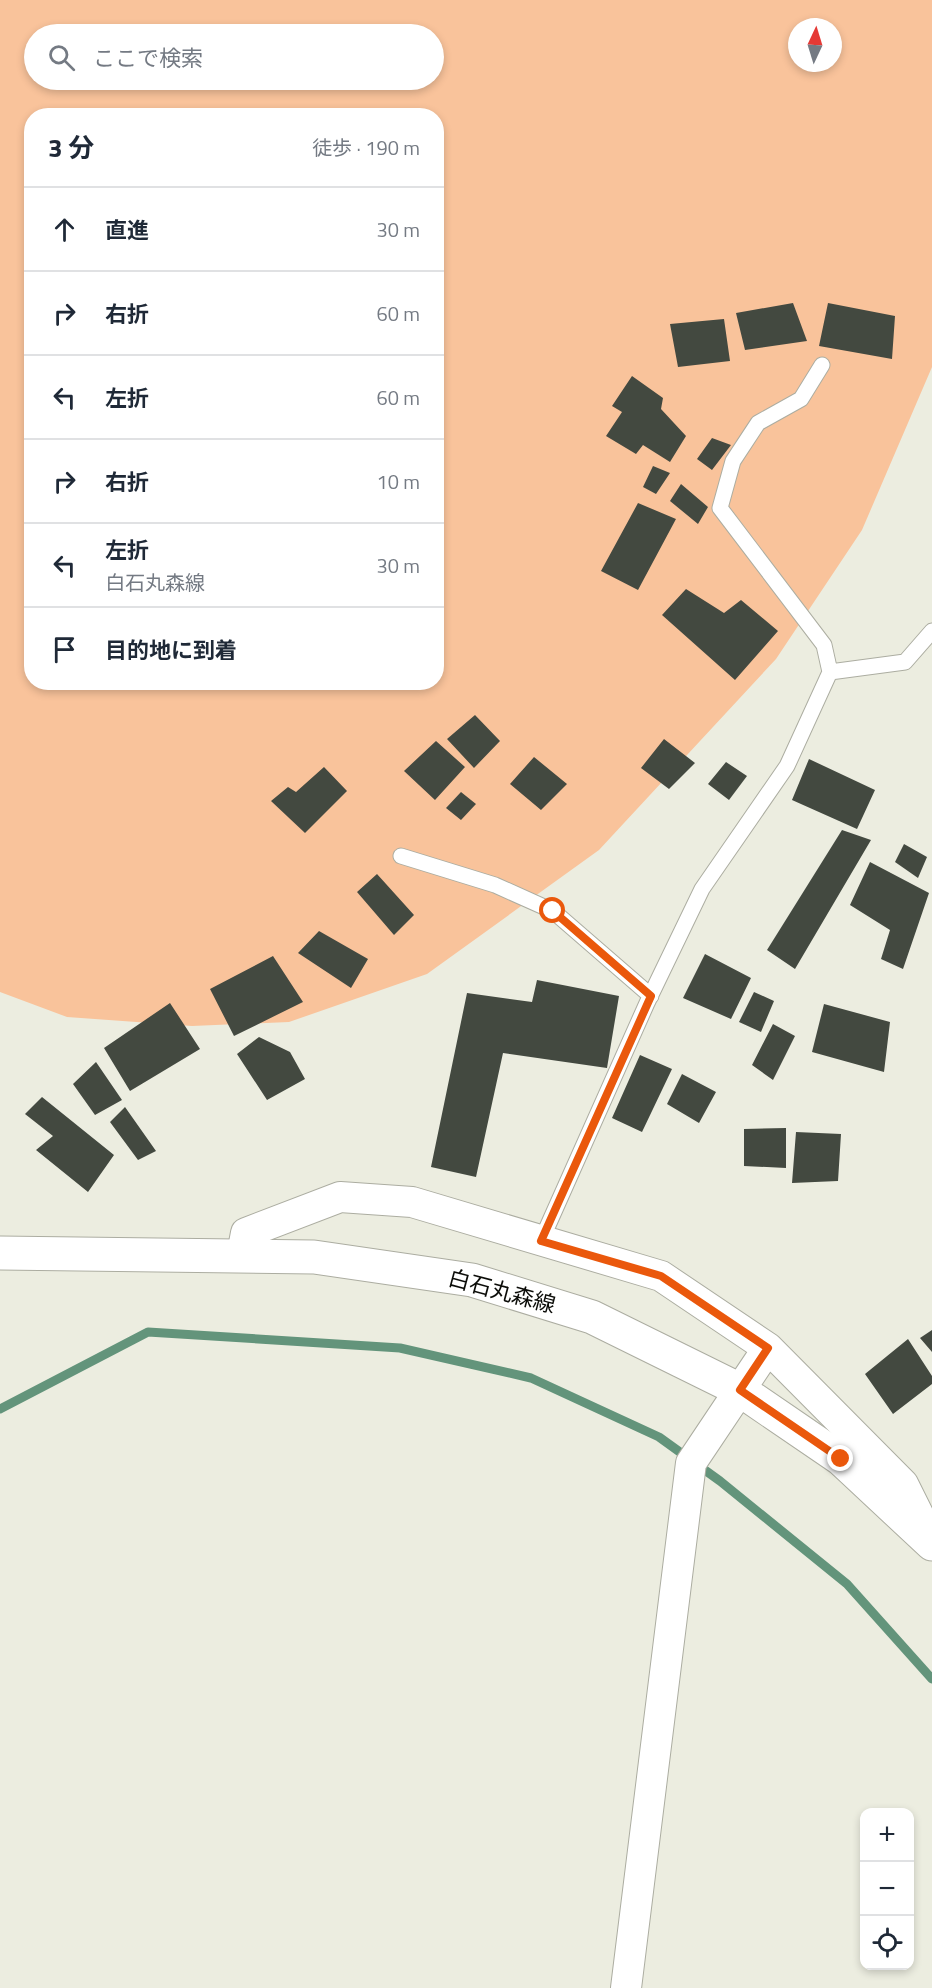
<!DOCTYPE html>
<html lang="ja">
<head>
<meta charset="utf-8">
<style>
  :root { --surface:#fff; --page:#f6f6f7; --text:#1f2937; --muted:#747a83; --line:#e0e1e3 }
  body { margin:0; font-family:"Titillium Web","Noto Sans JP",sans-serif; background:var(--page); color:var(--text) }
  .controls { position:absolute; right:18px; bottom:18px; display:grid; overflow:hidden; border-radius:12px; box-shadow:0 3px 9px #0003 }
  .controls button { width:54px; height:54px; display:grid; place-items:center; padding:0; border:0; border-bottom:2px solid var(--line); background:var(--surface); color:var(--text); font:30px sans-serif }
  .compass { position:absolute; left:788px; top:18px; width:54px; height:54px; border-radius:50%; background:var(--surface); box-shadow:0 3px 9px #0003; rotate:4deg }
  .stop { position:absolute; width:18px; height:18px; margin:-14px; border:4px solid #ea580c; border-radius:50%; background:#fff }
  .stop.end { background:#ea580c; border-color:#fff; box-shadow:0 2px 6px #0008 }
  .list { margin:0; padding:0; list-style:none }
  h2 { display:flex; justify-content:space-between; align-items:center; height:78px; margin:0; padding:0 24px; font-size:26px }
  h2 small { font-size:20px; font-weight:400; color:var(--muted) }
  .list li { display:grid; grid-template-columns:39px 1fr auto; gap:18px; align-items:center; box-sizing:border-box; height:84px; padding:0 24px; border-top:2px solid var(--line) }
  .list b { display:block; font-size:22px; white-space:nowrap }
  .list p { margin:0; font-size:20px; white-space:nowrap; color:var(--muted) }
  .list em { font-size:20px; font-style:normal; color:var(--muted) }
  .icon { flex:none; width:33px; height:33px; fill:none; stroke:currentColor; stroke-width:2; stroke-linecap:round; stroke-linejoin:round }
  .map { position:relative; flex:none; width:932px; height:1988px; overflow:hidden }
  .search { position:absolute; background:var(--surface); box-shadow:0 3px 9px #0003; left:24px; top:24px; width:420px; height:66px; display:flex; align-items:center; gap:15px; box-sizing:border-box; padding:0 21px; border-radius:33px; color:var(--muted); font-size:22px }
  .panel { position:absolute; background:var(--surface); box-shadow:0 3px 9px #0003; left:24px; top:108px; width:420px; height:582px; border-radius:24px }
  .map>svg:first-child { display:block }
  .green { fill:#f9c39b; fill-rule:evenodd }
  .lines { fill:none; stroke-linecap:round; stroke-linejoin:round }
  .stream { stroke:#63947b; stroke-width:9 }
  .building { fill:#434940 }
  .lane-casing { stroke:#acada1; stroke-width:17 }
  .street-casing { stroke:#acada1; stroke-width:32 }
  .primary-casing { stroke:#acada1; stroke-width:35 }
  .lane { stroke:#fff; stroke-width:15 }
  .street { stroke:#fff; stroke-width:30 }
  .primary { stroke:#fff; stroke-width:33 }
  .route { stroke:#ea580c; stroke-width:8 }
  .labels { text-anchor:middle; stroke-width:6; stroke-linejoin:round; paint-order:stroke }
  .street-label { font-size:22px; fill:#0b0c08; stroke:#fff }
</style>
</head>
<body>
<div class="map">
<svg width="932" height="1988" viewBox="0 0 932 1988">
  <rect width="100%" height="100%" fill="#ecede0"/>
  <path class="green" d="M0 0H932V367L862 530 776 659 599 850 427 974 289 1022 192 1026 67 1017 0 992ZM797 27H833V63H797ZM34 34H434V80H34ZM32 116H436V682H32Z"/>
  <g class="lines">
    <path class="stream" d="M0 1409 148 1332 400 1348 531 1378 659 1437 720 1481 847 1584 932 1679"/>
  </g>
  <path class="building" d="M793 303 807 341 745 350 736 313Z
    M828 303 895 316 892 359 819 346Z
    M724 319 730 361 678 367 670 324Z
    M632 376 663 398 661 409 686 436 670 462 643 445 636 454 606 436 622 412 612 406Z
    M712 438 731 445 712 470 697 459Z
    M653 466 670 473 656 494 643 487Z
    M681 484 708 507 698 524 670 501Z
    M638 503 676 519 638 590 601 571Z
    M686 589 724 613 741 600 778 631 735 680 662 615Z
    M475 715 500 741 474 768 447 739Z
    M664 739 695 763 669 789 641 768Z
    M436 741 465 767 435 800 404 771Z
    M534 757 567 784 541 810 510 784Z
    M809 759 875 790 857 829 792 800Z
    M726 762 747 776 729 800 708 784Z
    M324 767 347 791 305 833 271 801 288 787 296 792Z
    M461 792 476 804 461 820 446 808Z
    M842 830 871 840 795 969 767 950Z
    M904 844 927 857 918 878 895 862Z
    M870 862 929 893 903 969 881 959 890 930 850 905Z
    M377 874 414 915 394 935 357 892Z
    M319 931 368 959 351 988 298 953Z
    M705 954 751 978 731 1019 683 998Z
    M273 956 303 1002 234 1036 210 989Z
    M537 980 619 996 607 1068 503 1053 476 1177 431 1167 467 993 532 1002Z
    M754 992 774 1001 761 1032 739 1022Z
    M170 1003 200 1049 130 1091 104 1048Z
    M824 1004 890 1022 884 1072 812 1052Z
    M773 1024 795 1036 773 1080 752 1065Z
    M259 1037 290 1052 305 1079 267 1100 237 1054Z
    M640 1055 672 1069 642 1132 612 1118Z
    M96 1062 122 1100 95 1115 73 1084Z
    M682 1074 716 1092 699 1123 667 1104Z
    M42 1097 114 1155 88 1192 36 1150 53 1136 25 1114Z
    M125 1107 156 1151 138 1160 110 1122Z
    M786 1128V1168L744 1166V1129Z
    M796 1132 841 1134 838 1181 792 1183Z
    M932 1330V1352L920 1338Z
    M908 1339 932 1376V1384L893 1414 865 1374Z"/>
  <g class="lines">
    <defs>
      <path id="lane" d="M822 365 801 399 758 423 733 461 720 508 824 645 830 672
        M401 856 495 885 553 911 651 996
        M541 1241 647 1003 702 889 787 766 830 672 905 662 932 631"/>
      <path id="street" d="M242 1254 246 1233 340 1197 412 1202 661 1276 768 1348 903 1484 922 1522 917 1529
        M626 1988 691 1463 768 1348"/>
      <path id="primary" d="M0 1253 314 1257 472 1280 592 1317 740 1390 841 1459 932 1544"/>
    </defs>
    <use href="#lane" class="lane-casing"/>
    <use href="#street" class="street-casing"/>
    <use href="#primary" class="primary-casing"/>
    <use href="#lane" class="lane"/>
    <use href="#street" class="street"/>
    <use href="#primary" class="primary"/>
  </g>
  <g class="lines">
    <path class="route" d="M553 911 651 996 541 1241 661 1276 768 1348 740 1390 841 1459"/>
  </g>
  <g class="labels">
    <g class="street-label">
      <text transform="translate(502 1291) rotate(15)" y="8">白石丸森線</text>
    </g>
  </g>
</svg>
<div class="controls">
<button>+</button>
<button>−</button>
<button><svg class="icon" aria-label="locate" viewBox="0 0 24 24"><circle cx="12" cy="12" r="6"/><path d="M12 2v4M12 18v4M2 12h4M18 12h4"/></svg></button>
</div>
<svg class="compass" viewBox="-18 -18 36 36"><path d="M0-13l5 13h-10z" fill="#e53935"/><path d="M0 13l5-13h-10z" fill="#747a83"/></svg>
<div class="stop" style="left:553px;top:911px"></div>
<div class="stop end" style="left:841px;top:1459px"></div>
<div class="search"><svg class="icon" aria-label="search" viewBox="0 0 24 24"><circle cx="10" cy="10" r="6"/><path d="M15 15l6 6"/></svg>ここで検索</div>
<section class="panel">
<h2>3 分<small>徒歩 · 190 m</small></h2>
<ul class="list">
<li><svg class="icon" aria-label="ahead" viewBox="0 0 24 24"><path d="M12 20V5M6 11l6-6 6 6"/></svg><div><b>直進</b></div><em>30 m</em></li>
<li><svg class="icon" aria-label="right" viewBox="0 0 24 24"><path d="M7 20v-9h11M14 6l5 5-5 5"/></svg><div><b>右折</b></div><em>60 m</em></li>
<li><svg class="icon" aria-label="left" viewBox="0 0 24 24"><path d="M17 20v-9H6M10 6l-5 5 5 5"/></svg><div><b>左折</b></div><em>60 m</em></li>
<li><svg class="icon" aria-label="right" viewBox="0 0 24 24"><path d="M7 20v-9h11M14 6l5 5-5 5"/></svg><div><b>右折</b></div><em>10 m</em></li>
<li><svg class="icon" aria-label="left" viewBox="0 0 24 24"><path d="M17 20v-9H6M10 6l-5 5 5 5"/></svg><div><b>左折</b><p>白石丸森線</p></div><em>30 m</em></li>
<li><svg class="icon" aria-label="arrive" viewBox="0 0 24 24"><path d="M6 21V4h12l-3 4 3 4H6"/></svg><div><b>目的地に到着</b></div></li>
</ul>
</section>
</div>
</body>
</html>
